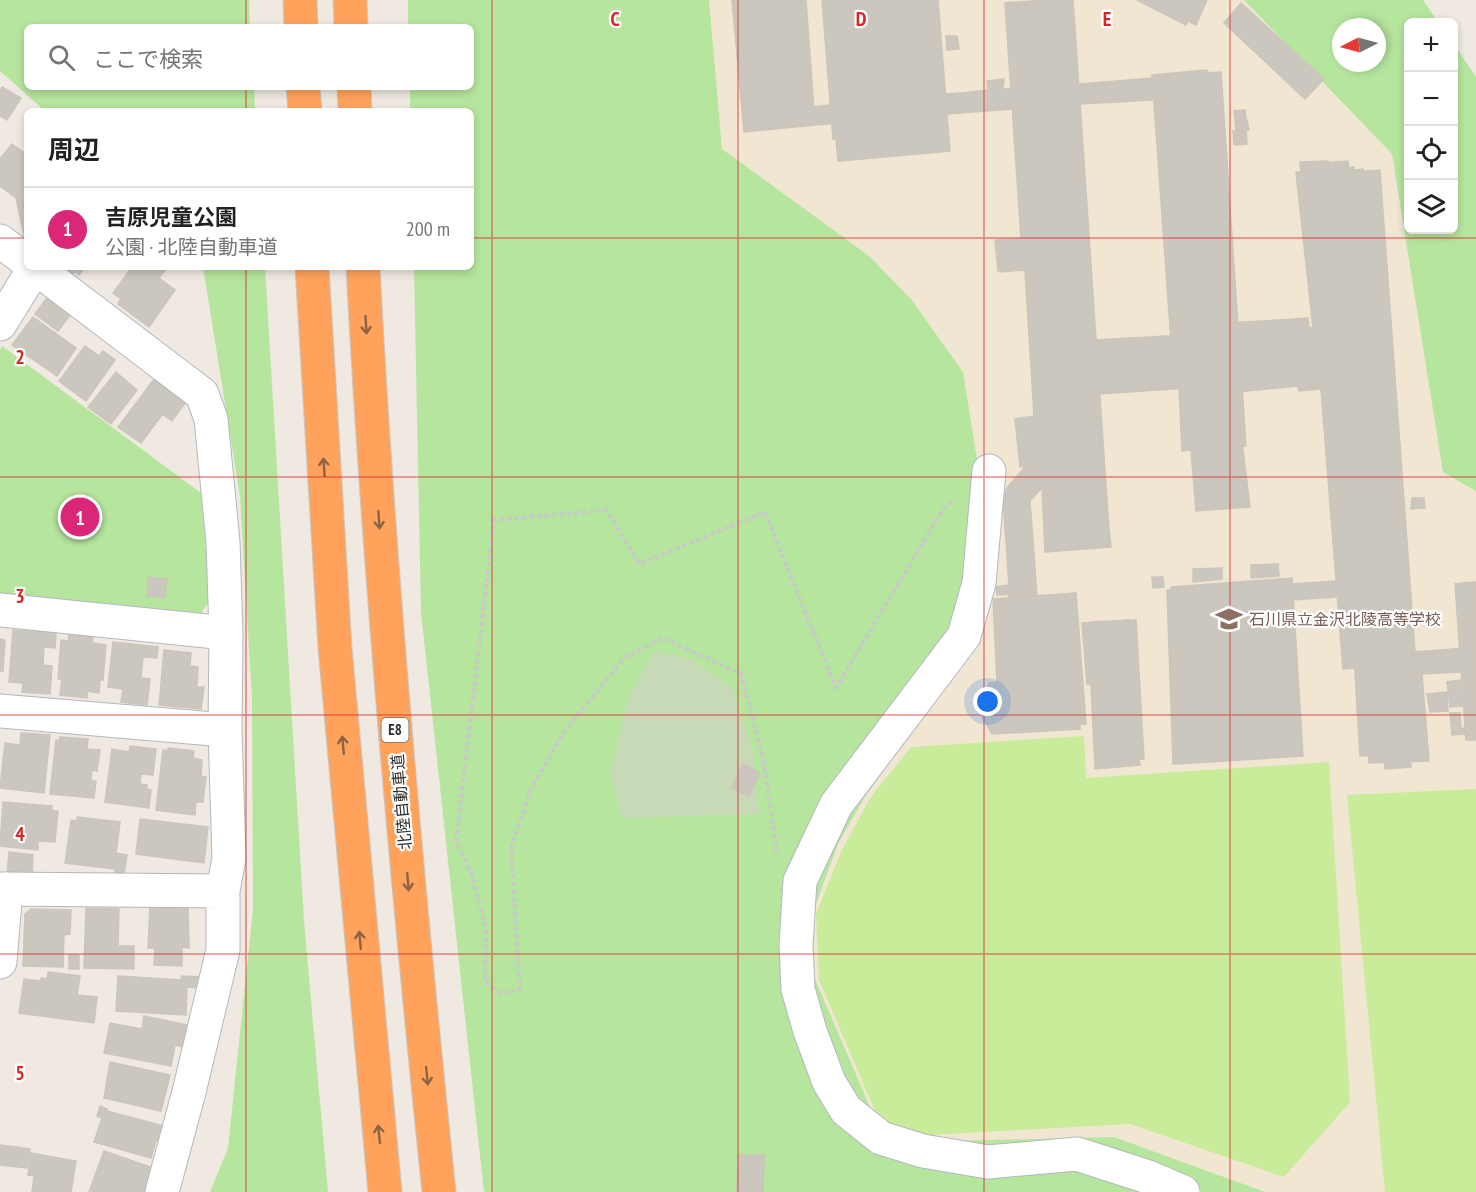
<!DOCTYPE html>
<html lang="ja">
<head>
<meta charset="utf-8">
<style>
  :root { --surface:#fff; --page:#f2f2f2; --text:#222; --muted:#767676; --line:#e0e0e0; --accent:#db2777 }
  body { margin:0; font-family:"PT Sans Narrow","Noto Sans JP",sans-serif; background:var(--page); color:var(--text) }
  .controls { position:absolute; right:18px; top:18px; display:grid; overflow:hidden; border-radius:9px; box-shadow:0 3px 9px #0003 }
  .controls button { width:54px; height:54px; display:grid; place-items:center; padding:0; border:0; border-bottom:2px solid var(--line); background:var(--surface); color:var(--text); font:30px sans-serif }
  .compass { position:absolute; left:1332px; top:18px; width:54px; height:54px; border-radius:50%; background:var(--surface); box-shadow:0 3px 9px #0003; rotate:264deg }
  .you { position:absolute; left:988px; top:702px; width:21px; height:21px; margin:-15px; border:4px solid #fff; border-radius:50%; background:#1a73e8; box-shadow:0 0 0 9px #1a73e833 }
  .badge { display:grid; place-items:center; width:39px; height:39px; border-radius:50%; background:var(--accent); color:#fff; font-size:20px; font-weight:700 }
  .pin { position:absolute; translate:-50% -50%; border:3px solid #fff; box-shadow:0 2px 6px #0006 }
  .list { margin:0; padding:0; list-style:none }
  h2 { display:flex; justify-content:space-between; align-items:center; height:78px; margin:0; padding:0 24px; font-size:26px }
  h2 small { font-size:20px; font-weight:400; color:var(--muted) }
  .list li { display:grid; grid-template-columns:39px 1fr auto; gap:18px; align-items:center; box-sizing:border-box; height:84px; padding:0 24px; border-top:2px solid var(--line) }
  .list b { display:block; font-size:22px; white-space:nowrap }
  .list p { margin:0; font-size:20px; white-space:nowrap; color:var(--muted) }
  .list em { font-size:20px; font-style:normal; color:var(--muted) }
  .icon { flex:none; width:33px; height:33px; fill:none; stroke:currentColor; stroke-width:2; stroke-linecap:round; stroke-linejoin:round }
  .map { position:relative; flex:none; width:1476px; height:1192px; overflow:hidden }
  .search { position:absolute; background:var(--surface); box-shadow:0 3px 9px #0003; left:24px; top:24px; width:450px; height:66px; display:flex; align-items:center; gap:15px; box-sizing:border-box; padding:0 21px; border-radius:9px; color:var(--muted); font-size:22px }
  .panel { position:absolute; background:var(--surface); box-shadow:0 3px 9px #0003; left:24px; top:108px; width:450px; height:162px; border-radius:9px }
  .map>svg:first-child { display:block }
  .education { fill:#f0e6d1 }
  .green { fill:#b6e59e; fill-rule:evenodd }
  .cemetery { fill:#c8d9b8 }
  .pitch { fill:#c9ec9a }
  .building { fill:#cbc7bf; stroke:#cbc5ba; stroke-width:1.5 }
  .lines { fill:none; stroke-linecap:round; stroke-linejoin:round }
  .minor-casing { stroke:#b4b7c1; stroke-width:35 }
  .highway-casing { stroke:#c9c9c9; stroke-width:35 }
  .path { stroke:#c9c9c9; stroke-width:4; stroke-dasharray:4.5 3; stroke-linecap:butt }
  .minor { stroke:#fff; stroke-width:33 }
  .highway { stroke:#ffa35c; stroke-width:33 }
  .oneway { stroke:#8c6343 }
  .grid { fill:none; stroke:#d62828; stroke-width:1.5; stroke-opacity:0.55 }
  .labels { text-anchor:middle; stroke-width:4.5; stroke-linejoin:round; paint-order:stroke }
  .shield { fill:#fff; stroke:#6d6d6d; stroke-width:1.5 }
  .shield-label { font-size:15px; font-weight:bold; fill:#2e2e2e }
  .education-label { font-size:16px; fill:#785e54; stroke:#fff; text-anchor:start }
  .street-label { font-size:16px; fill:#2e2e2e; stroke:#fff }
  .grid-label { font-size:20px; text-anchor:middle; font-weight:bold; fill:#d62828; stroke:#fff; stroke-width:4.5; stroke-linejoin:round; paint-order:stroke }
</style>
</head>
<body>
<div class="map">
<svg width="1476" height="1192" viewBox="0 0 1476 1192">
  <rect width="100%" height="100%" fill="#efe9e1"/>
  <path class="education" d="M709 0H1244L1392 154 1443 471 1476 491V1192H1265L908 1142 876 1121 815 978 812 915 838 844 866 795 966 659 911 299 869 256 722 149Z"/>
  <path class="green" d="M0 0H249L250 27H27V87H254L255 111H45L0 71Z
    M408 0H709L722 149 869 256 911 299 963 372 996 579 966 659 866 795 838 844 812 915 815 979 876 1121 908 1142 1114 1137 1265 1192H484L421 612 414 267H471V111H410V87H471V27H408Z
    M1244 0H1423L1438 22H1408V230H1454V44L1476 77V491L1443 472 1392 154ZM1341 27H1377V63H1341Z
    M203 267H265L304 921 328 1192H210L228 1148 253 909 252 699 240 496Z
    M2 346 201 493 210 600 194 623 0 599V350Z"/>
  <path class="cemetery" d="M655 651 691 659 732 688 753 751 759 814 622 818 610 773 629 696Z"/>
  <path class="pitch" d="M1084 736 1086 778 1329 762 1350 1102 1284 1177 1130 1124 910 1136 878 1118 819 980 816 914 841 852 870 798 911 747Z
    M1476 789V1192H1385L1347 795Z"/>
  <path class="building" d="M732 0H806L815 125 744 132Z
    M754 0H801L811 124 746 130 734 2Z
    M822 0H928L936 132H940V152L838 161 836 139H833Z
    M832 0H938L950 151 840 161V105Z
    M1046 0H1061L1087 344 1171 341 1152 75 1207 70 1227 323 1297 319V329L1313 328 1296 172H1301L1300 162 1328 161 1329 170 1354 167V170L1363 169 1412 663 1343 669 1321 389 1299 391 1298 386 1236 392 1250 507 1196 511 1191 450 1182 451 1179 387 1089 394 1090 416 1097 415 1111 547 1045 552 1041 465 1020 467 1015 419 1034 416 1025 270 998 271 995 240 1021 238 1005 3Z
    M1073 0 1110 545 1056 550 1051 464 1034 466 1031 419 1046 418 1036 269 1001 272 999 241 1034 239 1018 5Z
    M1137 0H1197L1186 25Z
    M1145 0H1207L1196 25Z
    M1241 3 1324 79 1305 99 1224 23Z
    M946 36H957L959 49 947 50Z
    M1221 72 1246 446H1241L1244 505 1199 508 1196 443H1191L1168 75Z
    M1153 78 1154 96 1069 104 1067 85Z
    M1004 79 1003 89H1011L1012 108 947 113 945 95 988 90 987 81Z
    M1168 79 1169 99 1081 104 1079 86Z
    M2 87 21 98 7 120 0 116V91Z
    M1023 88 1025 108 935 115 933 95Z
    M831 105 832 123 811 124V107Z
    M840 105 841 123 815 125V107Z
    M1245 110 1246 120H1235L1234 111Z
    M1247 120 1249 130 1236 131 1235 121Z
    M1246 130 1247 144 1234 145 1233 131Z
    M12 144 27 155V206L0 186V159Z
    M1348 161 1349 172 1380 170 1415 652 1354 656 1320 174H1322L1321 163Z
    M16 198 27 206V237L25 240Z
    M61 267H85L79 275 75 271 72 275Z
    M132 267H167L159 278 175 290 149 327 118 304 121 299 113 293Z
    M49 295 72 313 58 331 35 314Z
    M33 317 76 348 57 376 12 345Z
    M1308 318 1309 328 1330 327 1334 386 1312 387 1311 381 1242 386 1238 323Z
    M1184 335 1187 388 1099 394 1096 340Z
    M85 346 99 356 103 351 115 360 86 401 59 381Z
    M116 372 137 390 111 424 88 407Z
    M157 375 188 399 172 421 140 398Z
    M140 398 162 415 141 443 118 427Z
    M1051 464 1052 476 1030 501 1037 596 1009 598V586H1019L1012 504 1014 493 1037 466Z
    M1025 467H1038L1039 479 1022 499 1026 593 997 595 996 587 1009 585 1003 499 1007 488Z
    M1412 498H1424L1425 508 1411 509Z
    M1278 564 1279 576 1251 578V565Z
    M1222 568V579L1193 582V569Z
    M148 577 167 579 165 598 147 596Z
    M1152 577H1163L1164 587 1153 588Z
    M1292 578 1303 756 1178 764 1168 608H1172L1171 587Z
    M1291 579 1302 756 1173 764 1167 590Z
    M1348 580 1349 596 1294 599 1293 584Z
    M1336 581 1338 597 1292 600 1291 585Z
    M1476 582V740H1466L1455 584Z
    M1476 582V737H1473L1467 667 1417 671 1415 652 1466 648 1461 583Z
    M1075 593 1080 729 992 734 982 717V704L989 683 997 682 993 599Z
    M1076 593 1086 724 1007 731 999 712 998 703 1003 675 999 674 995 642H1009L1006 598Z
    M1129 620 1132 680H1135L1140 765 1095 769 1091 684H1087L1082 623Z
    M1136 620 1144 759 1096 762 1090 622Z
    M13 630 56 633 55 648 44 647 43 665 52 666 50 694 22 692 23 683 9 682Z
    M69 634 93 635 92 643 106 645 103 680H100L99 693 87 691V698L60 695 62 679H58L61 640 68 641Z
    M0 639 5 640 3 671H0Z
    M113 642 158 647 157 658 143 657 141 678 150 679 147 705 121 702 123 689 108 687Z
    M164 650 191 653 190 666 198 667 197 687H204L201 709 159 705Z
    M1415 652 1422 752 1360 756 1354 656Z
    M1460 652 1461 672 1362 677 1361 667 1412 663 1411 655Z
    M1422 674 1429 761 1369 763 1362 677Z
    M1460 680 1462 706 1450 707 1447 682Z
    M1447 692 1448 711 1430 712 1427 694Z
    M1450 713H1460L1461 729 1464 728 1465 734 1452 735Z
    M21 733 50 735 44 793 0 788 5 743 20 745Z
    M60 737 88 739 87 749 100 750 97 771 92 770 91 781H96L94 798 50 794 56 740 59 741Z
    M130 746 156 749 153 775 141 774 140 784 147 785V789L151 790 149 808 105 802 112 749 129 752Z
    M168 748 194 751 193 758 202 760 201 776 206 777 203 802H196L195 815 156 810 163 750 168 751Z
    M1410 756 1411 767 1385 769V758Z
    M743 764 760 773 749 796 731 788Z
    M3 802 52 806V811H58L55 842 38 841V850L0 846Z
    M77 817 120 822 116 853 127 855 124 874 115 873V869L65 863 71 820 77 821Z
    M140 819 208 827 204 863 136 854Z
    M9 852 33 855 32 876 7 877Z
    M150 906 188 907 189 948 182 947V966L154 965 155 948H148Z
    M86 908 119 909 118 946H134V969L84 968Z
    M31 909 71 910 70 934 64 935 63 967 23 966 25 914Z
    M69 955H79V969H69Z
    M48 972 80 976 77 995 97 997 94 1023 19 1013 24 979 40 981 41 978 47 979Z
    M118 976 181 980 182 976 203 977 202 988 187 987 186 1015 116 1011Z
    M144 1016 193 1026 189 1048 175 1045 171 1066 104 1053 110 1023 142 1029Z
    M110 1062 170 1075 161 1111 104 1098Z
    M100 1106 107 1109V1111L164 1126 160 1142 156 1140 151 1158 94 1142 102 1118 97 1116Z
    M1 1145 30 1149 27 1168 0 1165Z
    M104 1151 153 1168 144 1192H89Z
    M31 1153 76 1161 71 1192H32L34 1176 28 1175Z
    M738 1155H764L763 1192H737Z"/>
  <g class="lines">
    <defs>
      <path id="minor" d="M0 241 27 261
        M35 267 202 394 211 419 223 542 226 633 225 730 229 858 223 891V950L189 1092 162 1192
        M0 324 35 267
        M989 471 979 583 964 636 836 805 800 881 796 945 798 989 810 1031 829 1082 846 1110 881 1138 923 1151 988 1162 1077 1154 1148 1177 1183 1192
        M0 610 226 633
        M0 711 225 730
        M0 889 223 891
        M0 962 6 889"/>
      <path id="highway" d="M300 0 301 27
        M350 0 351 27
        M303 87 305 111
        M354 87 355 111
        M312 267 335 648 385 1192
        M363 267C379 576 407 884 439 1192"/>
    </defs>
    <use href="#minor" class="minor-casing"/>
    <use href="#highway" class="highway-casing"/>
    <path class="path" d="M777 853 763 757 741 674 663 638 625 657 564 732 531 789 511 848 520 990 500 993 485 982 486 929 471 872 456 842 494 520 607 510 639 564 765 512 836 688 946 504 955 501"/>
    <use href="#minor" class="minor"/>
    <use href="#highway" class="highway"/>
  </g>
  <defs><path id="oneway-shaft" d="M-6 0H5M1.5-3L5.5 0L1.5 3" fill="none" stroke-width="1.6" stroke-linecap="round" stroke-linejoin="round" transform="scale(1.5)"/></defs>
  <g class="oneway">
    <use href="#oneway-shaft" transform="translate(366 325) rotate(87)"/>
    <use href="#oneway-shaft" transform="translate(324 467) rotate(-94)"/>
    <use href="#oneway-shaft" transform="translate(379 520) rotate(86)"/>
    <use href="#oneway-shaft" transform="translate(343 745) rotate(-95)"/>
    <use href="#oneway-shaft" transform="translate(408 882) rotate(85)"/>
    <use href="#oneway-shaft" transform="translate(360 940) rotate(-95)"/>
    <use href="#oneway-shaft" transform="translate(427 1076) rotate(84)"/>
    <use href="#oneway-shaft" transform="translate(379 1134) rotate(-96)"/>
  </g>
  <path class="grid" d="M246 0V27M492 0V1192M738 0V1192M984 0V1192M1230 0V1192M246 87V111M0 238H27M471 238H1476M246 267V1192M0 477H1476M0 715H1476M0 954H1476"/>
  <defs>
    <symbol id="school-bare" viewBox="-9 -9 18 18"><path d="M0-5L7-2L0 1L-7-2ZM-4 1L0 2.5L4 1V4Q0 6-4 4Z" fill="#8d6e63" stroke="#fff" stroke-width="2.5" paint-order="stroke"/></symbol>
  </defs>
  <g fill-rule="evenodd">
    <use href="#school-bare" x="1210" y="600" width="38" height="38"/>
  </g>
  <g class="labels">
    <rect class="shield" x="381.5" y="718" width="27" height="24" rx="4.5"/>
    <g class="shield-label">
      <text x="395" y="735">E8</text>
    </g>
    <g class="education-label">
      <text x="1249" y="625">石川県立金沢北陵高等学校</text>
    </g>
    <g class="street-label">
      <text transform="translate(401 802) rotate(-95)" y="6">北陸自動車道</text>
    </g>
  </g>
  <g class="grid-label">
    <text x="615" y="26">C</text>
    <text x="861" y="26">D</text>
    <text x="1107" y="26">E</text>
    <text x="20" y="364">2</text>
    <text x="20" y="603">3</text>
    <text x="20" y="841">4</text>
    <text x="20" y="1080">5</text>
  </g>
</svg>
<div class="controls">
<button>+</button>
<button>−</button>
<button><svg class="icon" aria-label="locate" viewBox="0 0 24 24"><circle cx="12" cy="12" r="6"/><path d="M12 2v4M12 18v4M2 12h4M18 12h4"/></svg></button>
<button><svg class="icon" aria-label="layers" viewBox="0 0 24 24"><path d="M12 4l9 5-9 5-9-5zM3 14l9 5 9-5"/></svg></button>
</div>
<svg class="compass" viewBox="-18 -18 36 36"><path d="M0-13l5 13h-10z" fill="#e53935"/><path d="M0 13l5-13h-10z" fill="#767676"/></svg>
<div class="you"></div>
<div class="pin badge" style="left:80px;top:517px">1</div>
<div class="search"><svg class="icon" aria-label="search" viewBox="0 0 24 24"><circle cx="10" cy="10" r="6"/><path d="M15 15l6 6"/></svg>ここで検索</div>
<section class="panel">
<h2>周辺<small></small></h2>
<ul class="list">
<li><span class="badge">1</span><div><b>吉原児童公園</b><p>公園 · 北陸自動車道</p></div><em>200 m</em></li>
</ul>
</section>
</div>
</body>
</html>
